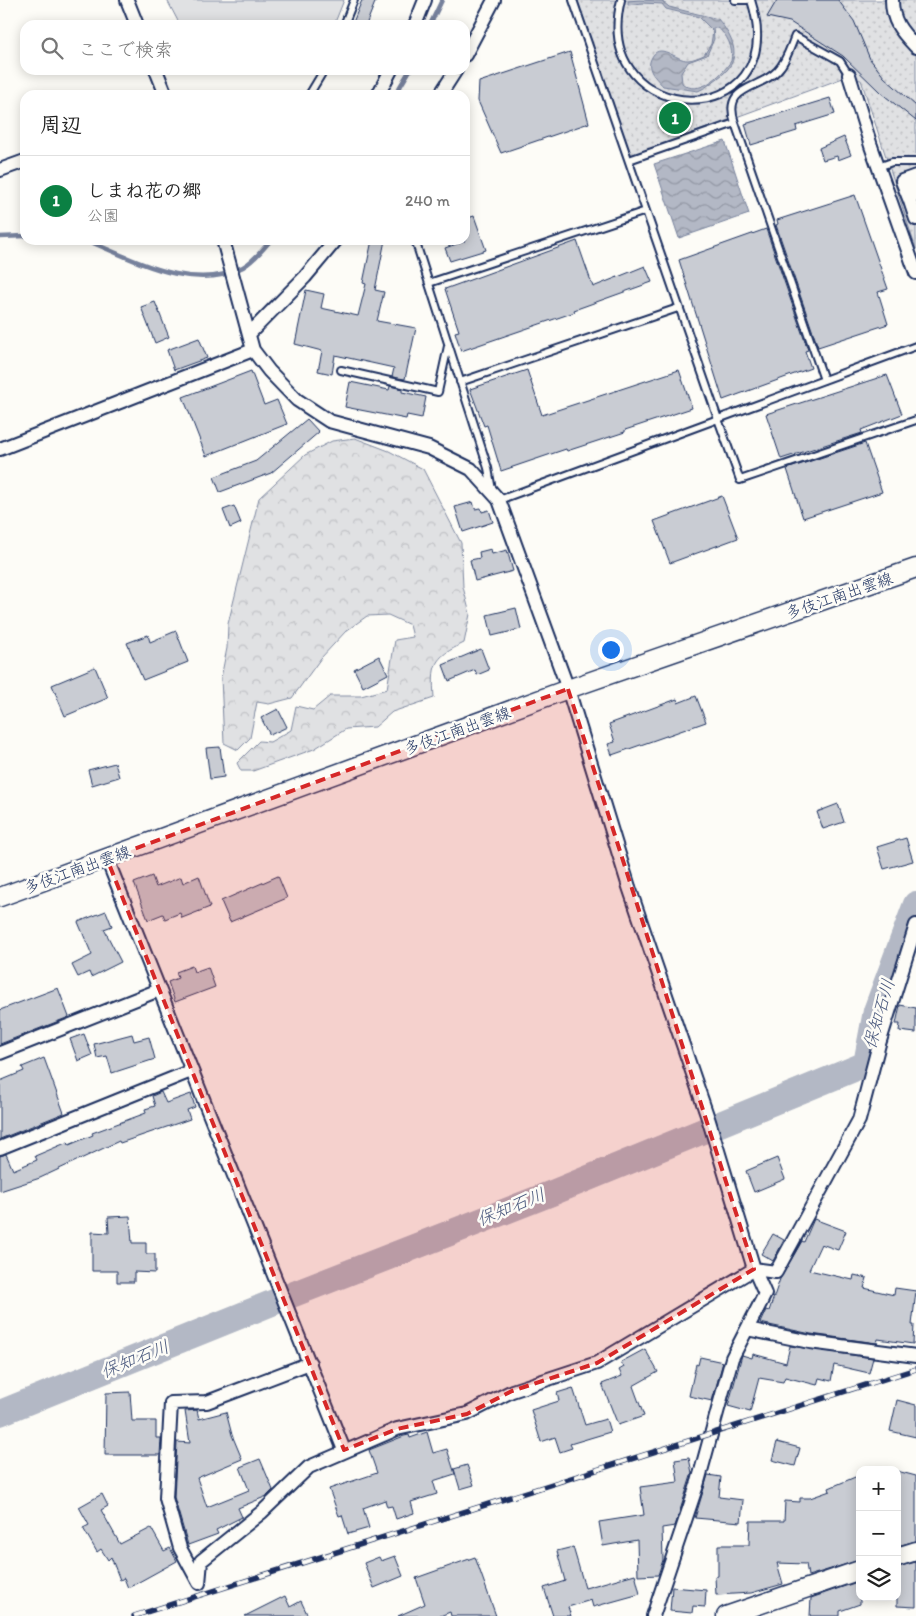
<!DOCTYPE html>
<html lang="ja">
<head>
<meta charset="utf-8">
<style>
  :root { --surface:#fff; --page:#f6f6f6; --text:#222; --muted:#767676; --line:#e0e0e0; --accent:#0b8043 }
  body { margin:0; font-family:Itim,"Klee One",sans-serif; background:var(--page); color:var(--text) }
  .controls { position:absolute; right:15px; bottom:15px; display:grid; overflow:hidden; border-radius:10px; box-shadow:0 2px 12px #0003 }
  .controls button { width:45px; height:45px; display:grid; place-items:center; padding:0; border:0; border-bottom:1px solid var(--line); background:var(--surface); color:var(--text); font:25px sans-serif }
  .you { position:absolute; left:610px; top:649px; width:18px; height:18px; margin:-12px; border:4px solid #fff; border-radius:50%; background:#1a73e8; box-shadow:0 0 0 8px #1a73e833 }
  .badge { display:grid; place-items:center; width:32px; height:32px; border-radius:50%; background:var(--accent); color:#fff; font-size:16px; font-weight:700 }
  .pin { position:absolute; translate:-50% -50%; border:2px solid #fff; box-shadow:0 1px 5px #0006 }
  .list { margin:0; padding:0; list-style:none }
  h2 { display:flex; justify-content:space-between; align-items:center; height:65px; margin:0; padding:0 20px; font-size:21px }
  h2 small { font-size:16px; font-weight:400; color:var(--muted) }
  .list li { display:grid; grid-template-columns:32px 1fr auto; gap:15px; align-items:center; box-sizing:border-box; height:90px; padding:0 20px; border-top:1px solid var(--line) }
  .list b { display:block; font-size:19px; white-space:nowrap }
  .list p { margin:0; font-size:16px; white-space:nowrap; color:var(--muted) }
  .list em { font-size:16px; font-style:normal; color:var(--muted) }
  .icon { flex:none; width:28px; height:28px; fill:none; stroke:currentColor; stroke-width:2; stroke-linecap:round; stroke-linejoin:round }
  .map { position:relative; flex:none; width:916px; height:1616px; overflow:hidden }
  .search { position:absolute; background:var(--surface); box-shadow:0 2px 12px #0003; left:20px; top:20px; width:450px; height:55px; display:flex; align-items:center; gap:12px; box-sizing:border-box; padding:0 18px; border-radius:15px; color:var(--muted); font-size:19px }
  .panel { position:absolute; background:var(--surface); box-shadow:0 2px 12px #0003; left:20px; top:90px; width:450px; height:155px; border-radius:15px }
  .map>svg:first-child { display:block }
  .green { fill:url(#green-dots); stroke:#7e88a0 }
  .forest { fill:url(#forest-crowns); stroke:#7e88a0 }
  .pitch { fill:#e0e1e3; stroke:#7e88a0 }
  .water { fill:url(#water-waves); stroke:#76819c; fill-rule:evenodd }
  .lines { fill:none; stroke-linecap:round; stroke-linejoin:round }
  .stream { stroke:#76819c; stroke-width:4.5 }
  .river { stroke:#b3b8c5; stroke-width:26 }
  .building { fill:#c9ccd3; stroke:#1b2f5e }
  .lane-casing { stroke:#1b2f5e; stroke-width:10 }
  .street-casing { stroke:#1b2f5e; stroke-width:16 }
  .secondary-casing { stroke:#1b2f5e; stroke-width:21 }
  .lane { stroke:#fdfcf7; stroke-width:6 }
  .street { stroke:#fdfcf7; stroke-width:12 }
  .secondary { stroke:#fdfcf7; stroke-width:18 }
  .rail-casing { stroke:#1b2f5e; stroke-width:5.5 }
  .rail { stroke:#fdfcf7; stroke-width:4; stroke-dasharray:11; stroke-linecap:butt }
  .marked { fill:#d62828; fill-opacity:0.2; stroke:#d62828; stroke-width:4; stroke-dasharray:10 6; stroke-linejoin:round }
  .labels { text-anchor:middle; stroke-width:5; stroke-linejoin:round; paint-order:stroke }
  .street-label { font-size:16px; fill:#1b2f5e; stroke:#fdfcf7 }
  .water-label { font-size:18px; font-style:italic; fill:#49587d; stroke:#fdfcf7 }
</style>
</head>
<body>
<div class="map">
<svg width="916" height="1616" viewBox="0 0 916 1616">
  <defs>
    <pattern id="green-dots" width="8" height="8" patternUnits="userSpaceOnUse" patternTransform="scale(1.25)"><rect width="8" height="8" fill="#e0e1e3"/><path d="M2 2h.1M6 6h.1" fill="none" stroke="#c0c1c5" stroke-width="1.8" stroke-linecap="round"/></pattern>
    <pattern id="forest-crowns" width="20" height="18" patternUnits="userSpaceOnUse" patternTransform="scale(1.25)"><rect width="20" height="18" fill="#e0e1e3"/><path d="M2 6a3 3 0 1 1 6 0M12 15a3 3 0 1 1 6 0" fill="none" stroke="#c0c1c5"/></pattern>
    <pattern id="water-waves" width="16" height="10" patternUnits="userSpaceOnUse" patternTransform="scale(1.25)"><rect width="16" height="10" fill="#b3b8c5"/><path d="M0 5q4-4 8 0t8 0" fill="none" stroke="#9196a3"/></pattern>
  </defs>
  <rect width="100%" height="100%" fill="#fdfcf7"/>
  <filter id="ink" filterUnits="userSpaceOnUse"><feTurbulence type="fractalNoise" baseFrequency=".02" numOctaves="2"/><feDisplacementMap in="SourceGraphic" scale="10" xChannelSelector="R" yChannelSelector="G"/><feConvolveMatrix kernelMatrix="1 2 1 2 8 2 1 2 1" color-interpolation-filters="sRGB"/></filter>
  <g filter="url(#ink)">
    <path class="green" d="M573 0H916V249L861 80 843 78 630 156Z"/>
    <path class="forest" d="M355 438 389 451 423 469 461 543 463 587 470 614 464 643C432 658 432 665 434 698L392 712 375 727 346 729 314 749 253 771H241L237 763 259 741 270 742 291 730 296 706 313 710 330 696H361L387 689 395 640 413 637 410 625 388 615 367 616 346 631 321 658 292 698 269 704 257 702 250 738 238 750 224 743 221 678 227 648 228 624 259 498 305 455 332 441Z"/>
    <path class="pitch" d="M167 0H344L334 25H193L179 23Z"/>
    <path class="water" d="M639 0 662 1 669 7 718 19C734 39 744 60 718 78 711 83 706 88 698 91L663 86C656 78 646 70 651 59 659 40 676 61 688 60 693 60 699 57 704 55L711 44 713 31 699 17 666 9 662 4 642 3 628 5V1ZM713 28H717C727 33 734 49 731 61 722 75 698 98 682 83L681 73 688 62 707 55 714 39Z
      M725 141 749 214 679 238 654 164Z"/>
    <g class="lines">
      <path class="stream" d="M430 25 442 0
        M395 95 410 70
        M0 237 25 236
        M86 240C133 259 193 294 243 267 254 261 263 249 271 240"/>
      <path class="river" d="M0 1413 294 1294 552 1193 866 1064 876 1011 916 904"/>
    </g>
    <path class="building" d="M362 0H376L366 25H352Z
      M777 0H838L854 21 870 59 884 77 916 106V121L880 92 843 56 790 22 767 17Z
      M570 52 589 123 501 153 478 101 479 82Z
      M830 98 835 114 796 126 797 131 751 145 745 124Z
      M844 137 851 155 838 160 837 156 823 160 819 148Z
      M855 195 888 289 878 292 888 324 818 347 776 225 778 224 777 220Z
      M474 216 486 250 450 261 445 248 465 241V219Z
      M766 229 808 350 805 351 811 368 723 400 679 260Z
      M372 240H385L375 290 384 292 377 321 416 328 405 379 392 377 394 368 335 355 332 374 318 371 322 351 295 344 306 290 324 294 321 308 358 316 366 284 363 283Z
      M577 241 593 287 645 266 652 282 574 310 575 312 461 351 455 332 459 331 445 289Z
      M155 302 169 337 155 343 141 307Z
      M199 338 207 358 174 370 167 350Z
      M527 370 542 415 679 370 692 408 625 430V432L567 451 566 449 501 471 487 425 484 426 470 389Z
      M251 371 264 405 277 400 287 424 206 456 183 397Z
      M887 375 902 414 861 430 862 433 781 459 766 414Z
      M350 382 389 390 390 386 402 389V392L426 397 422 418 407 415 406 419 345 407Z
      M307 419 319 432 271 473 220 492 214 477 256 461Z
      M865 443 882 492 803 518 787 469Z
      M722 496 738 538 670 563 654 521Z
      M473 502 475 509 481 508 482 512 489 510 493 522 463 532 455 507Z
      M234 506 241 523 230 528 223 510Z
      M491 549 492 554 507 550 513 571 475 581 470 560 480 558 479 552Z
      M516 608 521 629 492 636 487 615Z
      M176 631 188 662 143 680 127 643 148 635 150 642Z
      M481 649 489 670 477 675 475 670 449 681 443 665Z
      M379 656 388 674 363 687 354 669Z
      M95 667 108 698 65 716 52 685Z
      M696 696 706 722 612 755 608 744 615 742 609 724 677 699 678 703Z
      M278 709 287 727 270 735 261 718Z
      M220 747 224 777 210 779 206 748Z
      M115 763 119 777 92 785 88 770Z
      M838 804 844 822 823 829 817 812Z
      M906 838 913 861 884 869 877 847Z
      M152 876 156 887 181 877 183 883 199 876 210 907 182 918 180 913 165 919 163 914 148 920 134 883Z
      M278 876 287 898 230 922 221 901Z
      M106 911 112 926 104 929 121 962 91 977 89 972 78 977 72 965 92 955 78 922Z
      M192 966 194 972 208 967 215 987 175 1002 168 982 178 978 176 972Z
      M58 988 69 1017 0 1044V1010Z
      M900 1005 916 1008V1033L899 1031 900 1024H896Z
      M84 1034 92 1055 78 1061 70 1039Z
      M132 1034 134 1041 149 1037 155 1059 112 1073 107 1056 97 1058 94 1044Z
      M44 1058 64 1113 0 1139V1081L24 1071 22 1067Z
      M161 1092 166 1103 191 1094 195 1107 187 1110 190 1119 120 1143 119 1141 40 1178 0 1191V1156L6 1154 13 1170 37 1160 35 1156 68 1142 69 1145 93 1135 92 1133 146 1113 145 1109 155 1106 152 1096Z
      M777 1158 785 1179 754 1192 746 1171Z
      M130 1216 132 1243H146V1254H155V1273L134 1272V1282H117V1271H92V1232L109 1233 108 1217Z
      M814 1219 846 1231 838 1250 821 1244 809 1270 853 1280 854 1275 867 1278 864 1288 894 1295 895 1288 916 1291 912 1325H914L913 1344 878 1339 877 1343 811 1334 760 1323 766 1310 769 1311 780 1279 802 1241 804 1242Z
      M773 1234 784 1240 773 1261 761 1254Z
      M790 1346 873 1358 869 1373 834 1365 831 1381 819 1378 817 1385 785 1377 783 1382 759 1378 750 1412 728 1406 742 1355 752 1358 753 1354 786 1363Z
      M645 1349 658 1372 633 1386 644 1416 618 1425 602 1384 622 1376 619 1370 624 1367 621 1362Z
      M700 1357 723 1362 712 1401 689 1396 696 1364 698 1365Z
      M573 1388 585 1425 606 1419 610 1432 570 1444 572 1448 560 1452 555 1437 541 1442 531 1410 559 1401 557 1393Z
      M130 1392 132 1421H156V1438H161L160 1455H105L106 1393Z
      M897 1400 916 1405V1437L890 1431Z
      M197 1410 199 1419 226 1412 232 1435 242 1459 197 1478 207 1507 249 1490 240 1467 260 1459 273 1490 267 1496 238 1508 242 1517 216 1530 218 1534 188 1545 174 1497 177 1442 190 1443 185 1411Z
      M427 1432 433 1453 447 1449 455 1474 433 1481 437 1494 411 1502 414 1513 396 1519 392 1506 387 1507 385 1500 363 1508 369 1528 348 1534 342 1515 339 1516 329 1489 377 1473 369 1450 404 1436 409 1435 410 1438Z
      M777 1442 800 1448 795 1466 772 1460Z
      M689 1458 692 1473 675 1526 662 1528 663 1560 658 1575 638 1576 637 1540 603 1546 599 1522 644 1515 640 1487 678 1482 675 1460Z
      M467 1465 474 1485 460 1489 454 1469Z
      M897 1471 916 1476V1541L897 1546Z
      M708 1475 721 1477 719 1497 743 1500 741 1522 695 1518Z
      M860 1475V1560L808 1576 806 1564 777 1563 783 1584 751 1593 716 1595 715 1577 718 1576V1545H749L750 1521H784L785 1501 800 1502V1498H810L830 1491 829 1488Z
      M102 1494 108 1506 101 1510 120 1544 151 1528 164 1551 170 1548 177 1561 128 1588 124 1578 120 1580 111 1557 108 1560 101 1549 97 1552 83 1528 89 1525 79 1507Z
      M573 1547 585 1588 635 1574 640 1594 593 1607 591 1600 568 1607 571 1616H553L544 1588 565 1581 557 1551Z
      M395 1556 403 1576 374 1588 364 1563 379 1557 381 1561Z
      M475 1557 496 1616H451L450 1612 440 1616H398L425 1604 416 1578Z
      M916 1562V1607L897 1606V1567Z
      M860 1581V1604L840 1611V1616H810L811 1598Z
      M672 1587 706 1590 705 1607 693 1606 692 1613 670 1611Z
      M285 1596 290 1607 301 1601 308 1616H245Z"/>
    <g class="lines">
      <defs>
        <path id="lane" d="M573 0 718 419 916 346
          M621 0C589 130 794 136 751 0
          M735 0H747
          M344 25 354 0
          M309 95 324 70
          M735 123 824 380
          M629 160 735 123C722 85 759 90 777 71 786 62 790 48 795 36L840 61 849 75
          M878 167 892 162H916
          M415 240 488 468 492 490
          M429 283 646 211
          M341 370 438 392 448 346
          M460 382 678 308
          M499 500 718 419 740 480 916 420"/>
        <path id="street" d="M127 0 137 25
          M892 0C892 22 902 32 916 47
          M415 25 425 0
          M465 55 494 0
          M156 70 166 95
          M849 75 871 146 916 273
          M378 95 391 70
          M440 95 456 70
          M0 170 25 161
          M916 186 910 201 916 219
          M910 201 902 181 916 176
          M223 240 253 350 269 371 297 400 329 421 429 448 471 469 499 500 568 689 629 887 709 1121 754 1269 765 1294 732 1358 698 1482 653 1616
          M250 333 305 277 336 240
          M0 449 253 350
          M107 859 344 1450
          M0 1053 159 990
          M0 1148 191 1071
          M747 1329 810 1342 916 1356
          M199 1583 201 1561 262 1512 309 1467 397 1429 467 1414 512 1391 597 1363 754 1269 776 1272 859 1120 879 1044 916 925
          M199 1583 180 1548 166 1498 171 1403 207 1402 310 1363"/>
        <path id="secondary" d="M0 897 568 689 916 568
          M897 1557 916 1551
          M726 1616 860 1570"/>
      </defs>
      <use href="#lane" class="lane-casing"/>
      <use href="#street" class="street-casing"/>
      <use href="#secondary" class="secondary-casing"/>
      <use href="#lane" class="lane"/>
      <use href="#street" class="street"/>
      <use href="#secondary" class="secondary"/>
      <defs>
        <path id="rail" d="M134 1616 916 1369"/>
      </defs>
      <use href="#rail" class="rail-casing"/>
      <use href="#rail" class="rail"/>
    </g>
  </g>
  <path class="marked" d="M568 689 754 1269 597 1363 512 1391 467 1414 397 1429 344 1450 107 859Z"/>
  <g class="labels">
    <g class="street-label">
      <text transform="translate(839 595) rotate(-19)" y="6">多伎江南出雲線</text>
      <text transform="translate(457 730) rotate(-20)" y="6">多伎江南出雲線</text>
      <text transform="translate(77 869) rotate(-20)" y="6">多伎江南出雲線</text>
    </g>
    <g class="water-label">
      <text transform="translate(879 1014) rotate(-74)" y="6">保知石川</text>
      <text transform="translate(511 1207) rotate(-22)" y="6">保知石川</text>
      <text transform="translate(135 1359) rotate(-22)" y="6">保知石川</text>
    </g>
  </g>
</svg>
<div class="controls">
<button>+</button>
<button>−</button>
<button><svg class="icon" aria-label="layers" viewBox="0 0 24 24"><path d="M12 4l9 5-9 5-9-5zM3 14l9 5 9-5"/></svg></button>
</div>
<div class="you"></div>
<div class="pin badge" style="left:675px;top:118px">1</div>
<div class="search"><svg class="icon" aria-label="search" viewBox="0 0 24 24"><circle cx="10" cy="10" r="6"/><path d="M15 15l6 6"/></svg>ここで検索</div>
<section class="panel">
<h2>周辺<small></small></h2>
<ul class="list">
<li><span class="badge">1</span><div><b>しまね花の郷</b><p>公園</p></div><em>240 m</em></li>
</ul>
</section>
</div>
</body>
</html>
